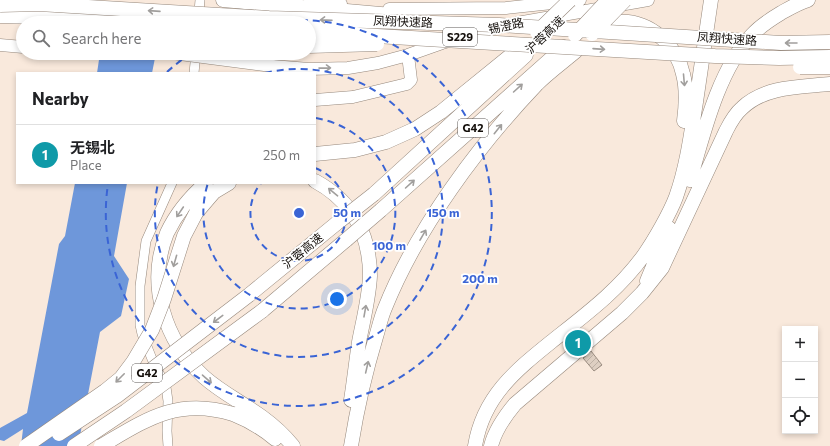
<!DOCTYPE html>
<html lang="en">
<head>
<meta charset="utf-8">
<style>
  :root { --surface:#fff; --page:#f6f6f6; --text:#202124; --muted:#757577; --line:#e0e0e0; --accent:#2563eb }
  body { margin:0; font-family:Commissioner,"Noto Sans SC",sans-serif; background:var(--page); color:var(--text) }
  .controls { position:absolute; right:12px; bottom:12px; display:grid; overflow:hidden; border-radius:0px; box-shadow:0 2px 6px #0003 }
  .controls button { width:36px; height:36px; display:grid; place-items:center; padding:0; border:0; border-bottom:1px solid var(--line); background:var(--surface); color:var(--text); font:20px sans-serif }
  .you { position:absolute; left:337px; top:299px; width:14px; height:14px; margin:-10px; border:3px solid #fff; border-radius:50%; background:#1a73e8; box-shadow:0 0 0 6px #1a73e833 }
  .badge { display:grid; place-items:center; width:26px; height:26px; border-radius:50%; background:var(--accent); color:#fff; font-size:13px; font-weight:700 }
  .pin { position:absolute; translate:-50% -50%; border:2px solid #fff; box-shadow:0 1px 4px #0006 }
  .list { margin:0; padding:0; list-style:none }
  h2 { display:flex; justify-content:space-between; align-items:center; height:52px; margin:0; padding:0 16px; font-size:17px }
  h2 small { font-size:13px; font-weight:400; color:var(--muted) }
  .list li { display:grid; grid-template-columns:26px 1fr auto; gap:12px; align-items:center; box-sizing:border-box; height:60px; padding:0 16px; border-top:1px solid var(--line) }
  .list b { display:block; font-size:15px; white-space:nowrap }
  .list p { margin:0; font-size:13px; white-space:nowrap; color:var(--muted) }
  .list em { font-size:13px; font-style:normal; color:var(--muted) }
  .icon { flex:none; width:22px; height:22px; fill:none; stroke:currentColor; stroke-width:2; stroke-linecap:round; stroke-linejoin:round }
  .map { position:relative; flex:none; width:830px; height:446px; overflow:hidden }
  .search { position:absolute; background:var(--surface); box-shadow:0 2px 6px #0003; left:16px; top:16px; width:300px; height:44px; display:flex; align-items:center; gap:10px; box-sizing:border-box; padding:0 14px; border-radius:22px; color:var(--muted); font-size:15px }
  .panel { position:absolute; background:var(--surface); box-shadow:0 2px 6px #0003; left:16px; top:72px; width:300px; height:112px; border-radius:0px }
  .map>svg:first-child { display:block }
  .water { fill:#6e97da }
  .building { fill:url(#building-hatch); stroke:#9c8e82 }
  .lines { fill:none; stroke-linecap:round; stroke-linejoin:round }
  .minor-casing { stroke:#96887c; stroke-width:10 }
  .major-casing { stroke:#96887c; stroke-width:13 }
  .highway-casing { stroke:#96887c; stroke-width:15 }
  .minor { stroke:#fff; stroke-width:9 }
  .major { stroke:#fff; stroke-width:12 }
  .highway { stroke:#fff; stroke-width:14 }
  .major-bridge-casing { stroke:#96887c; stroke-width:13; stroke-linecap:butt }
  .highway-bridge-casing { stroke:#96887c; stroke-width:15; stroke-linecap:butt }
  .major-bridge { stroke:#fff; stroke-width:12 }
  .highway-bridge { stroke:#fff; stroke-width:14 }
  .oneway { stroke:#a19f9d }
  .ring { fill:none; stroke:#3a64d5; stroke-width:2; stroke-dasharray:7 5 }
  .labels { text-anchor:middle; stroke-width:3.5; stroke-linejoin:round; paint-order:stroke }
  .shield { fill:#fff; stroke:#5a5754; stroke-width:1 }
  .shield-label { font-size:11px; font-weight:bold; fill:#140f0b }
  .street-label { font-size:12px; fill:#140f0b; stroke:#fff }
  .centre { fill:#3a64d5; stroke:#fff; stroke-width:2 }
  .ring-label { font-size:12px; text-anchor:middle; font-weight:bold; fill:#3a64d5; stroke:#fff; stroke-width:3.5; stroke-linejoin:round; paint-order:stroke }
</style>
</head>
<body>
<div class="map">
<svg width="830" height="446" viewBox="0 0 830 446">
  <defs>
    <pattern id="building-hatch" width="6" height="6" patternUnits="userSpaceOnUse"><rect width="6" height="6" fill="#decfc2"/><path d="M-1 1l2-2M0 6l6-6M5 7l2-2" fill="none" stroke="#beb1a5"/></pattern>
  </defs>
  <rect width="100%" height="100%" fill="#f9e9dc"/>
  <path class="water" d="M100 53H156L152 73H97Z
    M75 183H127L114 256 129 279 121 316 100 332 78 446H21L23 429 4 441 0 440V428L27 413 59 244 65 236Z"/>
  <path class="building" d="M591 351 602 365 594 371 583 358Z"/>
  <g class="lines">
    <defs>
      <path id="minor" d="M198 23 200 0
        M194 73 196 53
        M168 446 167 431 168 401 166 387 152 359 142 334 140 325V286L146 241 172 183"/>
      <path id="major" d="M310 0 341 4
        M389 9 506 8 580 0
        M517 23 648 0
        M0 45 23 47
        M272 66 309 69 348 68 378 63 408 55 442 43 495 28
        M315 100 353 97 407 84 411 80 408 55"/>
      <path id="highway" d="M223 0 403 16
        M0 16 39 17 151 23
        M594 24C605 23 617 21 628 22 655 25 678 49 683 74 687 89 686 106 684 121
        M315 154 355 150 386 142 415 129 441 112 521 47
        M690 180C703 135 719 68 752 35 760 26 771 19 781 13 790 8 798 3 808 0
        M315 181C352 201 370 234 370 276 369 298 363 321 359 342 356 362 354 381 351 400
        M206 183C190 197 176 214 167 233 146 285 165 341 204 377 222 393 243 403 262 417 273 425 284 435 293 446
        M374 194 526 55
        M381 210 564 47
        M196 213 214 192 229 183
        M647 281 669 228
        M249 295 337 223
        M262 311 346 240
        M233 414C248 420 262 428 275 439
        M351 446C357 409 365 373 376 337 379 327 381 317 385 308 417 228 478 146 537 84 549 72 563 62 576 51
        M475 446C483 397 515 371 551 342 585 315 619 290 644 255 654 241 670 213 676 197 687 166 691 134 696 102 701 68 706 34 711 0
        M491 446C495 430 505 416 515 404L622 313 642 293 662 268 726 131C730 123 735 114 742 108 765 86 800 87 830 84"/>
    </defs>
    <use href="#minor" class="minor-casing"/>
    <use href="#major" class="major-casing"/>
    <use href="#highway" class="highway-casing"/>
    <use href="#minor" class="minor"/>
    <use href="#major" class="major"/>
    <use href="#highway" class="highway"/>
    <defs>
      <path id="major-bridge" d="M172 53 272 66"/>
      <path id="highway-bridge" d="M0 5 39 4 269 18 499 25 781 43 830 42
        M309 32 715 56 779 58 830 57
        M537 32 570 0
        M592 34 625 0
        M575 35 608 0
        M309 46 377 44
        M800 67H830
        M337 223 374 194
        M346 240 381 210
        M59 434 117 396 249 295
        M26 446 105 391 121 378 133 362 152 330 164 299 184 236 196 213
        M74 446 126 411 262 311
        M101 446C147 419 178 397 233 414"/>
    </defs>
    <use href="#major-bridge" class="major-bridge-casing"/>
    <use href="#highway-bridge" class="highway-bridge-casing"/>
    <use href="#major-bridge" class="major-bridge"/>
    <use href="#highway-bridge" class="highway-bridge"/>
  </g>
  <defs><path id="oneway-shaft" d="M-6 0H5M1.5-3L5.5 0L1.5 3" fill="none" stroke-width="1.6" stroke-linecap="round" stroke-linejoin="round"/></defs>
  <g class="oneway">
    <use href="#oneway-shaft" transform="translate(154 11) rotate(-176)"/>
    <use href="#oneway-shaft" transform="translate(326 20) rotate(-178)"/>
    <use href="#oneway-shaft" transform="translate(791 43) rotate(180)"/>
    <use href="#oneway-shaft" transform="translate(599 49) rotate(4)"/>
    <use href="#oneway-shaft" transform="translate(325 68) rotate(-1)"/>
    <use href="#oneway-shaft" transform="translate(684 80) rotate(85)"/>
    <use href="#oneway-shaft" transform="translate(518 88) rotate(-42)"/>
    <use href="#oneway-shaft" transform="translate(498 129) rotate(-51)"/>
    <use href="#oneway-shaft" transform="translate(410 184) rotate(-42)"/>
    <use href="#oneway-shaft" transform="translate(333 192) rotate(-140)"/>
    <use href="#oneway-shaft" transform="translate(180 212) rotate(124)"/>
    <use href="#oneway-shaft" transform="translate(423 235) rotate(-60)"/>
    <use href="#oneway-shaft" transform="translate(175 261) rotate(106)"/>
    <use href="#oneway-shaft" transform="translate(365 311) rotate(-80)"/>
    <use href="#oneway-shaft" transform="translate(218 319) rotate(143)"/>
    <use href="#oneway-shaft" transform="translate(367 367) rotate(-77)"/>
    <use href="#oneway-shaft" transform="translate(120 378) rotate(135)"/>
    <use href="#oneway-shaft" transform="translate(207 379) rotate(41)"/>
  </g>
  <g class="ring">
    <path d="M315 168A48 48 0 1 1 261 183"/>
    <path d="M316 118A96 96 0 1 1 208 183"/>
    <path d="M265 73A144 144 0 1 1 158 183"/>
    <path d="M167 72A193 193 0 0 1 190 54M265 23A193 193 0 1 1 108 184"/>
  </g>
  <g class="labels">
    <g class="shield">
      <rect x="443" y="28" width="34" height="18" rx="3"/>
      <rect x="458" y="119" width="30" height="18" rx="3"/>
      <rect x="132" y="364" width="30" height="18" rx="3"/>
    </g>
    <g class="shield-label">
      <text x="460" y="41">S229</text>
      <text x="473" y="132">G42</text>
      <text x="147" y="377">G42</text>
    </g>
    <g class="street-label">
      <text transform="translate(403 22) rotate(2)" y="4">凤翔快速路</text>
      <text transform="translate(506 26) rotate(-12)" y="4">锡澄路</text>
      <text transform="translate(545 35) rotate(-44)" y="4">沪蓉高速</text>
      <text transform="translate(727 39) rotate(4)" y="4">凤翔快速路</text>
      <text transform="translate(303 251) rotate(-39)" y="4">沪蓉高速</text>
    </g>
  </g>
  <circle cx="299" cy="213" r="6" class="centre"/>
  <g class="ring-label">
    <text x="347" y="217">50 m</text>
    <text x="443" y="217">150 m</text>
    <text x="389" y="250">100 m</text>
    <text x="480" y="283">200 m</text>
  </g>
</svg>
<div class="controls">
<button>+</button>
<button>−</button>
<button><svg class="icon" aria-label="locate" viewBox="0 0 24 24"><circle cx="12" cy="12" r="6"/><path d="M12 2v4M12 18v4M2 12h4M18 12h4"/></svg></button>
</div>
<div class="you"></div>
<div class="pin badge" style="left:578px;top:343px;background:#0f9aa8">1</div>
<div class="search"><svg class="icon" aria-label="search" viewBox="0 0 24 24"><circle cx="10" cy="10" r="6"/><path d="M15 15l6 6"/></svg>Search here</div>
<section class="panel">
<h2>Nearby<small></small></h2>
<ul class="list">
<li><span class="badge" style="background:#0f9aa8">1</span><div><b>无锡北</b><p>Place</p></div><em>250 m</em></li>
</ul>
</section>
</div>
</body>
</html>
